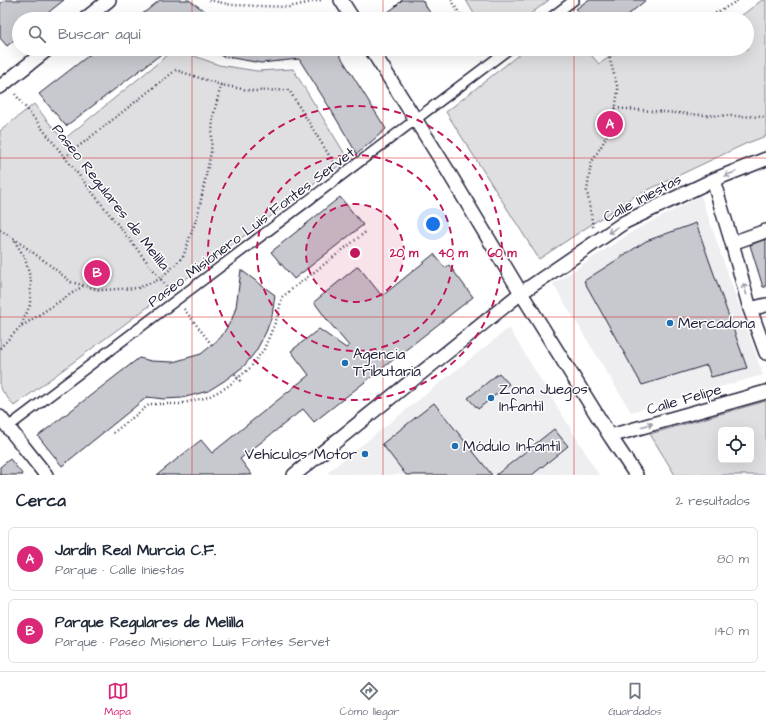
<!DOCTYPE html>
<html lang="es">
<head>
<meta charset="utf-8">
<style>
  :root { --surface:#fff; --page:#f2f2f3; --text:#1f2937; --muted:#747a83; --line:#e0e1e3; --accent:#db2777 }
  body { margin:0; font-family:"Architects Daughter",sans-serif; background:var(--page); color:var(--text) }
  .controls { position:absolute; right:12px; bottom:12px; display:grid; overflow:hidden; border-radius:6px; box-shadow:0 4px 16px #0002 }
  .controls button { width:36px; height:36px; display:grid; place-items:center; padding:0; border:0; border-bottom:1px solid var(--line); background:var(--surface); color:var(--text); font:20px sans-serif }
  .you { position:absolute; left:433px; top:224px; width:14px; height:14px; margin:-10px; border:3px solid #fff; border-radius:50%; background:#1a73e8; box-shadow:0 0 0 6px #1a73e833 }
  .badge { display:grid; place-items:center; width:26px; height:26px; border-radius:50%; background:var(--accent); color:#fff; font-size:13px; font-weight:700 }
  .pin { position:absolute; translate:-50% -50%; border:2px solid #fff; box-shadow:0 1px 4px #0006 }
  .list { margin:0; padding:0; list-style:none }
  h2 { display:flex; justify-content:space-between; align-items:center; height:52px; margin:0; padding:0 16px; font-size:17px }
  h2 small { font-size:13px; font-weight:400; color:var(--muted) }
  .list li { display:grid; grid-template-columns:26px 1fr auto; gap:12px; align-items:center; box-sizing:border-box; height:64px; margin:0 8px 8px; padding:0 8px; border:1px solid var(--line); border-radius:6px }
  .list b { display:block; font-size:15px; white-space:nowrap }
  .list p { margin:0; font-size:13px; white-space:nowrap; color:var(--muted) }
  .list em { font-size:13px; font-style:normal; color:var(--muted) }
  .icon { flex:none; width:22px; height:22px; fill:none; stroke:currentColor; stroke-width:2; stroke-linecap:round; stroke-linejoin:round }
  .map { position:relative; flex:none; width:766px; height:475px; overflow:hidden }
  .search { position:absolute; background:var(--surface); box-shadow:0 4px 16px #0002; left:12px; right:12px; top:12px; height:44px; display:flex; align-items:center; gap:10px; box-sizing:border-box; padding:0 14px; border-radius:22px; color:var(--muted); font-size:15px }
  .sheet { height:196px; background:var(--surface) }
  nav { display:flex; justify-content:space-around; align-items:center; box-sizing:border-box; height:56px; border-top:1px solid var(--line); background:var(--surface); font-size:11px; color:var(--muted) }
  nav a { display:grid; justify-items:center; gap:2px }
  nav .on { color:var(--accent) }
  .map>svg:first-child { display:block }
  .built { fill:#eeeef1 }
  .green { fill:#dfdfe2; stroke:#80808e; fill-rule:evenodd }
  .building { fill:#c8c8cf; stroke:#22223b }
  .lines { fill:none; stroke-linecap:round; stroke-linejoin:round }
  .pedestrian-casing { stroke:#22223b; stroke-width:12 }
  .minor-casing { stroke:#22223b; stroke-width:16 }
  .path { stroke:#22223b; stroke-width:2.5; stroke-dasharray:1 3; stroke-linecap:butt }
  .pedestrian { stroke:#fff; stroke-width:9 }
  .minor { stroke:#fff; stroke-width:13 }
  .oneway { stroke:#9c9ca7 }
  .grid { fill:none; stroke:#d62828; stroke-width:1; stroke-opacity:0.55 }
  .ring { fill:none; stroke:#c2185b; stroke-width:2; stroke-dasharray:7 5 }
  .poi-dot { fill:#1f6fb2; stroke:#fff; stroke-width:1.5 }
  .labels { text-anchor:middle; stroke-width:3; stroke-linejoin:round; paint-order:stroke }
  .street-label { font-size:15px; fill:#22223b; stroke:#fff }
  .poi-label { font-size:15px; fill:#22223b; stroke:#fff; text-anchor:start }
  .centre { fill:#c2185b; stroke:#fff; stroke-width:2 }
  .ring-label { font-size:12px; text-anchor:middle; font-weight:bold; fill:#c2185b; stroke:#fff; stroke-width:3; stroke-linejoin:round; paint-order:stroke }
</style>
</head>
<body>
<div class="map">
<svg width="766" height="475" viewBox="0 0 766 475">
  <rect width="100%" height="100%" fill="#fff"/>
  <filter id="ink" filterUnits="userSpaceOnUse"><feTurbulence type="fractalNoise" baseFrequency=".025" numOctaves="2"/><feDisplacementMap in="SourceGraphic" scale="8" xChannelSelector="R" yChannelSelector="G"/><feConvolveMatrix kernelMatrix="1 2 1 2 8 2 1 2 1" color-interpolation-filters="sRGB"/></filter>
  <g filter="url(#ink)">
    <path class="built" d="M701 196 763 375 631 412 553 284 635 230Z
      M509 328 599 475H330L328 472Z"/>
    <path class="green" d="M466 0H549L524 19H477Z
      M762 0H766V136L745 144 633 197 539 259 446 112 526 49H586L599 64 622 49H747V19H737Z
      M175 49 219 65 257 71 293 69 348 159 14 406 0 388V131L34 104 63 140Z
      M766 401V475H675L650 434ZM721 430H751V460H721Z"/>
    <path class="building" d="M5 0H64L40 19H19V36L7 46 0 38V4Z
      M160 0H189L216 19H136Z
      M402 0H422L434 19H378L395 7Z
      M588 0H646L623 19H584L576 9Z
      M97 49H168L66 126 39 94Z
      M221 49H336L386 129 357 154 328 105 299 59 261 63 221 56Z
      M340 197 363 225 294 279 271 252Z
      M696 223 747 368 711 377 707 365 642 385 584 281 646 241Z
      M766 239V287H763L750 245Z
      M434 254 445 268 449 265 473 297 314 422 303 409 240 459 252 475H157L201 440 212 453 309 375 291 351 319 329 346 348 349 346 328 321 314 302 358 266 382 296Z
      M241 270 275 295 272 316 266 332 256 351 244 366 224 381 208 391 182 398 164 399 147 397 62 466 38 436 139 358 151 361 173 362 201 354 212 345 221 337 232 319 236 307Z
      M499 373 509 384 478 409 468 398Z
      M434 403 492 475H406L382 444Z
      M554 429 568 446 532 475H496Z
      M10 459 23 475H0V467Z"/>
    <g class="lines">
      <defs>
        <path id="pedestrian" d="M549 19 574 0
          M8 427 509 49"/>
        <path id="minor" d="M341 0 353 19
          M85 19 109 0
          M371 49 446 168 521 293 610 436 636 475
          M0 87 48 49
          M713 180 732 243 750 309 766 353
          M732 243 766 231
          M750 309 766 305
          M0 417 46 475
          M610 436 766 392
          M294 475 521 293 625 222 713 180 766 159"/>
      </defs>
      <use href="#pedestrian" class="pedestrian-casing"/>
      <use href="#minor" class="minor-casing"/>
      <path class="path" d="M209 0 232 5 289 7 321 0
        M451 0 463 19
        M577 14 581 19
        M650 19 656 15 682 19
        M705 19 739 0
        M15 94 170 291
        M615 108 701 115 766 117
        M65 157 176 70 221 85
        M593 227 587 191 591 163 603 143 614 120 618 89 607 49
        M0 230 13 238 46 262 71 282 101 290 138 288 160 279 183 257 198 214 211 152 213 117 221 85 253 91 289 90 335 165
        M184 309 212 345
        M22 326 83 286
        M0 348 21 326 30 305 31 281 25 258 14 240
        M235 374 242 383
        M113 433 150 404H180L208 397 227 387 250 368 264 349 277 318 282 297 367 231"/>
      <use href="#pedestrian" class="pedestrian"/>
      <use href="#minor" class="minor"/>
    </g>
    <defs><path id="oneway-shaft" d="M-6 0H5M1.5-3L5.5 0L1.5 3" fill="none" stroke-width="1.6" stroke-linecap="round" stroke-linejoin="round"/></defs>
    <g class="oneway">
      <use href="#oneway-shaft" transform="translate(730 174) rotate(159)"/>
      <use href="#oneway-shaft" transform="translate(613 230) rotate(146)"/>
      <use href="#oneway-shaft" transform="translate(745 289) rotate(-106)"/>
      <use href="#oneway-shaft" transform="translate(647 425) rotate(-16)"/>
    </g>
  </g>
  <path class="grid" d="M192 0V19M383 0V19M574 0V19M192 49V475M383 49V475M574 49V475M0 158H766M0 317H766"/>
  <circle cx="355" cy="253" r="49" fill="#c2185b" fill-opacity=".12"/>
  <g class="ring">
    <circle cx="355" cy="253" r="49"/>
    <circle cx="355" cy="253" r="98"/>
    <circle cx="355" cy="253" r="147"/>
  </g>
  <g class="poi-dot">
    <circle cx="670" cy="323" r="4"/>
    <circle cx="345" cy="363" r="4"/>
    <circle cx="491" cy="398" r="4"/>
    <circle cx="455" cy="446" r="4"/>
    <circle cx="365" cy="454" r="4"/>
  </g>
  <g class="labels">
    <g class="street-label">
      <text transform="translate(111 197) rotate(52)" y="5">Paseo Regulares de Melilla</text>
      <text transform="translate(642 198) rotate(-28)" y="5">Calle Iniestas</text>
      <text transform="translate(251 227) rotate(-37)" y="5">Paseo Misionero Luis Fontes Servet</text>
      <text transform="translate(684 399) rotate(-16)" y="5">Calle Felipe</text>
    </g>
    <g class="poi-label">
      <text x="678" y="328">Mercadona</text>
      <text x="353" y="359">Agencia<tspan x="353" dy="17">Tributaria</tspan></text>
      <text x="499" y="394">Zona Juegos<tspan x="499" dy="17">Infantil</tspan></text>
      <text x="463" y="451">Módulo Infantil</text>
      <text x="357" y="459" text-anchor="end">Vehículos Motor</text>
    </g>
  </g>
  <circle cx="355" cy="253" r="6" class="centre"/>
  <g class="ring-label">
    <text x="404" y="257">20 m</text>
    <text x="453" y="257">40 m</text>
    <text x="502" y="257">60 m</text>
  </g>
</svg>
<div class="controls">
<button><svg class="icon" aria-label="locate" viewBox="0 0 24 24"><circle cx="12" cy="12" r="6"/><path d="M12 2v4M12 18v4M2 12h4M18 12h4"/></svg></button>
</div>
<div class="you"></div>
<div class="pin badge" style="left:610px;top:124px">A</div>
<div class="pin badge" style="left:97px;top:273px">B</div>
<div class="search"><svg class="icon" aria-label="search" viewBox="0 0 24 24"><circle cx="10" cy="10" r="6"/><path d="M15 15l6 6"/></svg>Buscar aquí</div>
</div>
<section class="sheet">
<h2>Cerca<small>2 resultados</small></h2>
<ul class="list">
<li><span class="badge">A</span><div><b>Jardín Real Murcia C.F.</b><p>Parque · Calle Iniestas</p></div><em>80 m</em></li>
<li><span class="badge">B</span><div><b>Parque Regulares de Melilla</b><p>Parque · Paseo Misionero Luis Fontes Servet</p></div><em>140 m</em></li>
</ul>
</section>
<nav>
<a class="on"><svg class="icon" aria-label="map" viewBox="0 0 24 24"><path d="M3 6l6-2 6 2 6-2v14l-6 2-6-2-6 2zM9 4v14M15 6v14"/></svg>Mapa</a>
<a><svg class="icon" aria-label="directions" viewBox="0 0 24 24"><path d="M12 3l9 9-9 9-9-9zM9 14v-3h6M13 9l2 2-2 2"/></svg>Cómo llegar</a>
<a><svg class="icon" aria-label="saved" viewBox="0 0 24 24"><path d="M7 4h10v16l-5-4-5 4z"/></svg>Guardados</a>
</nav>
</body>
</html>
